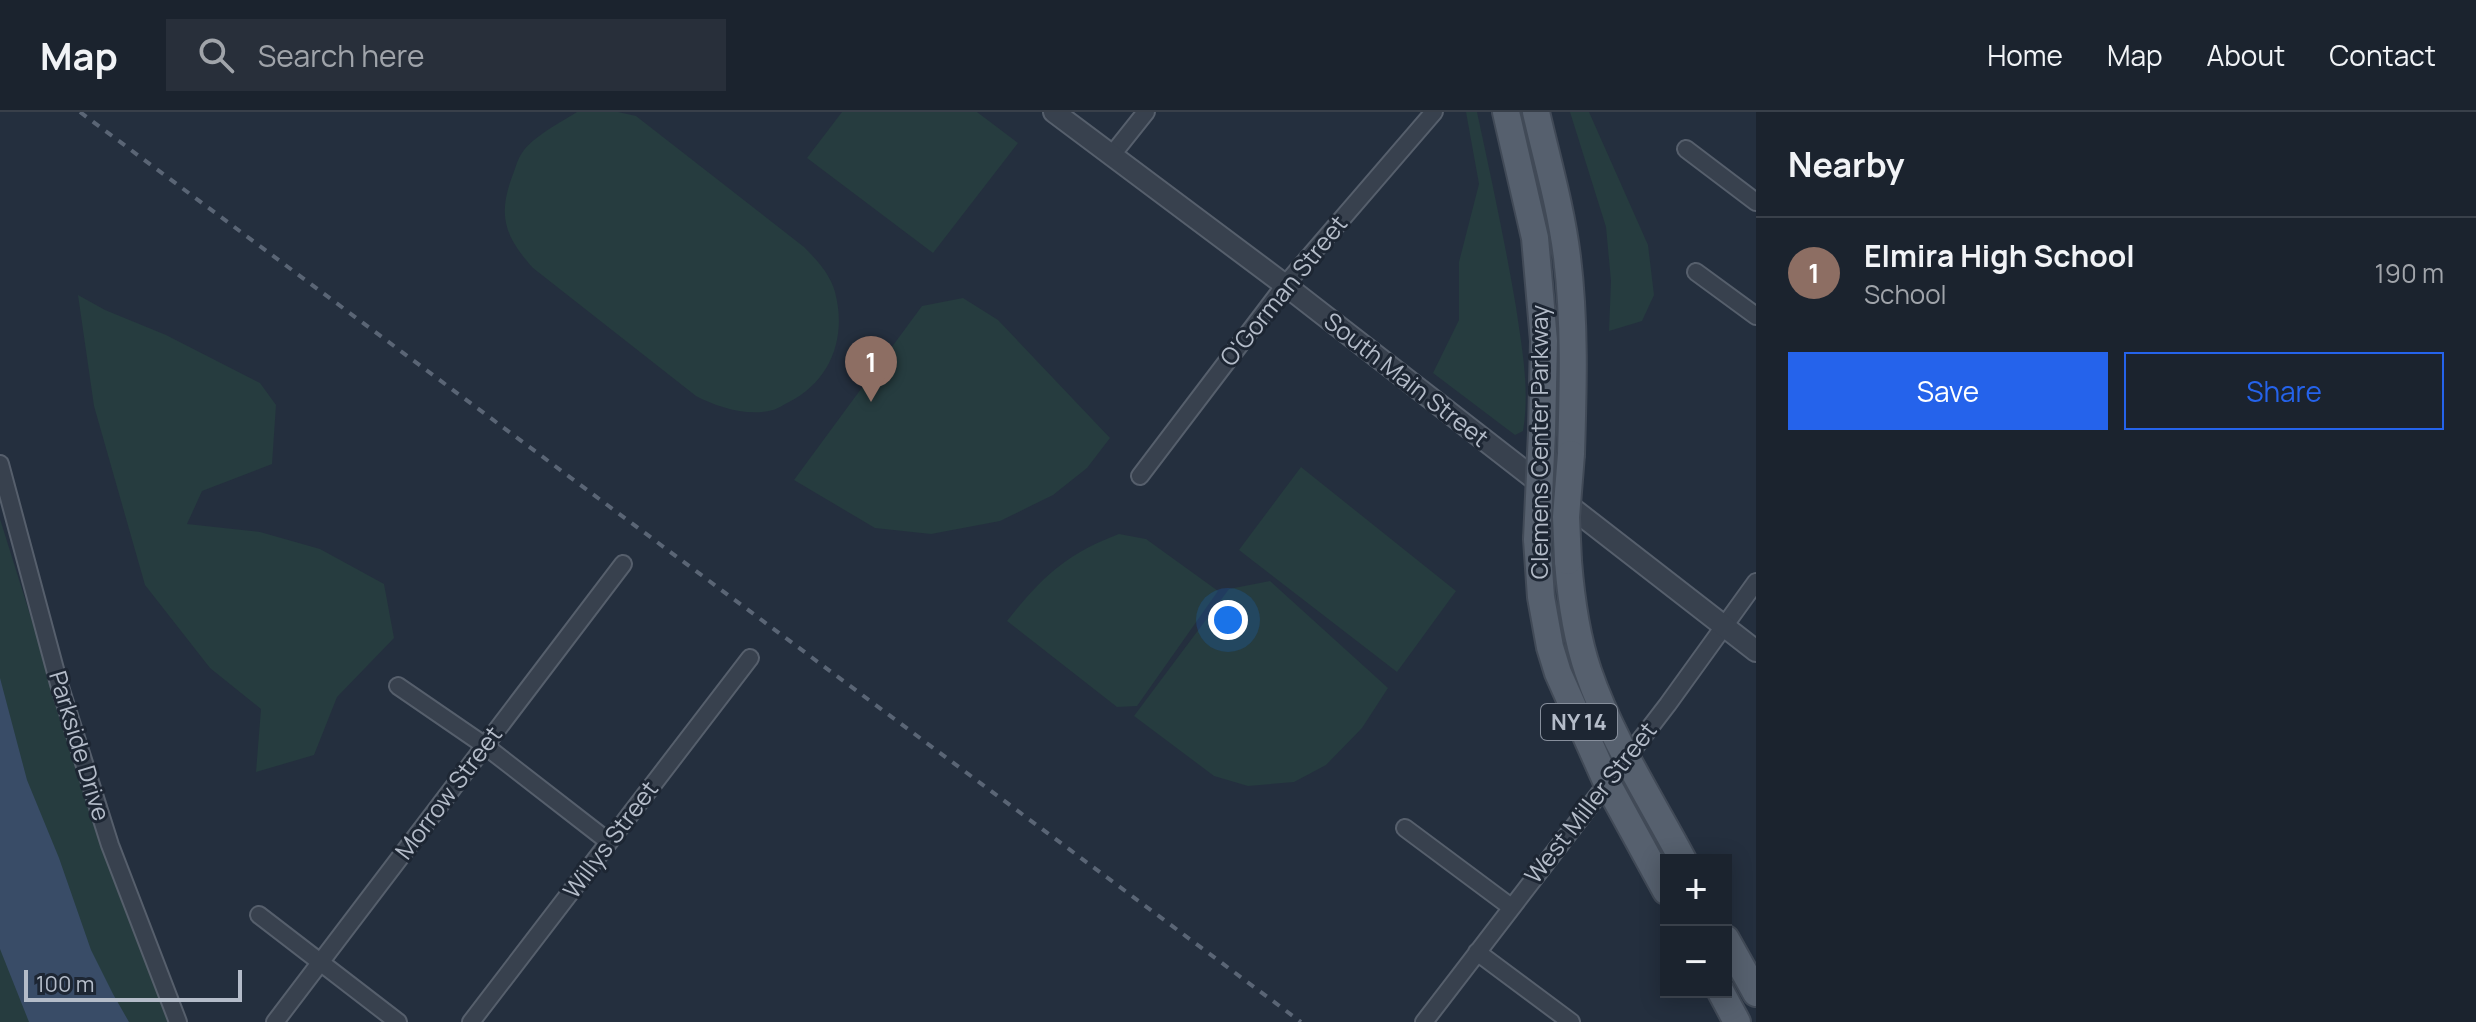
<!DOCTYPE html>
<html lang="en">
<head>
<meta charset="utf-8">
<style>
  :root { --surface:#1b232e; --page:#282f3a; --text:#f1f3f6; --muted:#a0a4aa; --line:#39404a; --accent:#2563eb }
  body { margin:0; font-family:Manrope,sans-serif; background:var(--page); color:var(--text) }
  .controls { position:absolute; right:24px; bottom:24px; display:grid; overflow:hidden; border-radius:0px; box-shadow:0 4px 20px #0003 }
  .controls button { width:72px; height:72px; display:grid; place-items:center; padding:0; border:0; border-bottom:2px solid var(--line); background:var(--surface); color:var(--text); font:40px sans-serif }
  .scale { position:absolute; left:24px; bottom:20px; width:218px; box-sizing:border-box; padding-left:8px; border:4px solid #b4bcc9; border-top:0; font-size:22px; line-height:28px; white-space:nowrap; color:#b4bcc9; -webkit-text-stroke:6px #1d2633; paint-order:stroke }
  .you { position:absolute; left:1228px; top:508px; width:28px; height:28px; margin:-20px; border:6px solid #fff; border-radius:50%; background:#1a73e8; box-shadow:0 0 0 12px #1a73e833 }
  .badge { display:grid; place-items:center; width:52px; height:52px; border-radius:50%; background:var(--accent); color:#fff; font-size:26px; font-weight:700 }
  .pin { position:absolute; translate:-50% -66px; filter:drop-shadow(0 2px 4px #0008) }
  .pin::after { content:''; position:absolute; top:42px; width:28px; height:24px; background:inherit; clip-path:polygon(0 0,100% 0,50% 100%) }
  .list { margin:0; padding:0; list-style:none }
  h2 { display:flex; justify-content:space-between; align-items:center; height:104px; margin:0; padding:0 32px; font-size:34px }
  h2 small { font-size:26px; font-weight:400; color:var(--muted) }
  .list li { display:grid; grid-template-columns:52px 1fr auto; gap:24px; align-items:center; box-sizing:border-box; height:112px; padding:0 32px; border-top:2px solid var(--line) }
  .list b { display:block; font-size:30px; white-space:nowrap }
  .list p { margin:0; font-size:26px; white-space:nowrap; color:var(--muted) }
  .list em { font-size:26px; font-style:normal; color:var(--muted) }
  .actions { display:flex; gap:16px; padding:24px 32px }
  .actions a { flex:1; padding:18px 0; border:2px solid var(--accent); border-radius:0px; text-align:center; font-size:28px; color:var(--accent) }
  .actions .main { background:var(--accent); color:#fff }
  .icon { flex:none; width:44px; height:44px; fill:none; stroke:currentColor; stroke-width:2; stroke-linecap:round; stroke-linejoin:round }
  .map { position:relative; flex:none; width:1756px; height:910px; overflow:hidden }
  header { display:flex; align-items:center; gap:48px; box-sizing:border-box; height:112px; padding:0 40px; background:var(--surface); border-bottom:2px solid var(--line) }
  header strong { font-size:38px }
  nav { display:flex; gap:44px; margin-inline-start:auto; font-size:28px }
  .search { width:560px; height:72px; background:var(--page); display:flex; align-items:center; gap:20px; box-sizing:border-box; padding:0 28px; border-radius:0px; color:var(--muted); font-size:30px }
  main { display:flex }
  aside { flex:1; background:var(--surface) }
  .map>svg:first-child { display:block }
  .green { fill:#263c3f }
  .water { fill:#394c67 }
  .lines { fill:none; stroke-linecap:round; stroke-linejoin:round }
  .minor-casing { stroke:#565f6c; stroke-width:20 }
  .tertiary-casing { stroke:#565f6c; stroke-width:24 }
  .primary-casing { stroke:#414a57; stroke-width:30 }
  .minor { stroke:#38414e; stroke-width:16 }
  .tertiary { stroke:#38414e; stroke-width:20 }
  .primary { stroke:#56606e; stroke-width:26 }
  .rail { stroke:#5a6575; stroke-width:4; stroke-dasharray:8 8; stroke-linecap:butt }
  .primary-bridge-casing { stroke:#414a57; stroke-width:30; stroke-linecap:butt }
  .primary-bridge { stroke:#56606e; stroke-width:26 }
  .labels { text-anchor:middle; stroke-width:6; stroke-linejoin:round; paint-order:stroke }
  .shield { fill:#1d2633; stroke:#878f9c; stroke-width:2 }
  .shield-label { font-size:22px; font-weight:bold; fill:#b4bcc9 }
  .street-label { font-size:24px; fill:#b4bcc9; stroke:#1d2633 }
</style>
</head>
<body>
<header>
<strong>Map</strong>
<div class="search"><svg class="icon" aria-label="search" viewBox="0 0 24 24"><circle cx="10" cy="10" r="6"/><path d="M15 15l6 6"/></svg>Search here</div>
<nav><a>Home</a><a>Map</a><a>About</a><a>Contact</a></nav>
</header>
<main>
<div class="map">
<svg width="1756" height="910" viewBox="0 0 1756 910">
  <rect width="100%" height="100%" fill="#242f3e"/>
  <path class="green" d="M577 0H618L636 4 804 135C817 148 830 162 835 180 847 225 831 269 789 290 784 292 778 297 773 298 748 305 717 295 696 284L533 156C506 126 497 105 512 65 515 58 517 48 522 41 532 25 561 10 577 0Z
    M842 0H977L1018 31 933 141 807 46Z
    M1466 0H1477C1491 65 1505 130 1516 195 1522 237 1530 277 1523 319L1515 323 1433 261 1459 208V150L1479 72Z
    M1570 0H1589L1648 133 1654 183 1642 209 1609 219 1611 169 1606 115Z
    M78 183 105 198 166 223 260 271 276 293 272 352 202 379 187 412 260 420 320 437 384 472 394 526 337 585 314 643 256 660 261 597 210 556 145 473 94 294Z
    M963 186 998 208 1110 326 1087 356 1053 383 1000 409 931 422 875 416 794 368 922 194Z
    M1301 355 1456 479 1397 560 1239 438Z
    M0 407 101 729 171 910H0Z
    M1119 422 1146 427 1218 479 1137 594 1117 595 1007 509C1042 465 1066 442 1119 422Z
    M1270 469 1388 576 1362 616 1326 653 1294 670 1248 674 1214 664 1134 604 1229 477Z"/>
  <path class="water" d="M0 566 27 668 59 746 91 838 113 882 129 910H29L0 837Z"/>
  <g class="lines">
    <defs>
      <path id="minor" d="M1686 37 1756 90
        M1111 44 1146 0
        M1696 160 1756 204
        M0 352 59 572 110 733 178 910
        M1140 364 1285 173 1434 0
        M398 574 484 633 609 730
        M1405 716 1511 795
        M259 803 398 910
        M1477 840 1571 910
        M275 910 623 452
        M471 910 750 546
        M1424 910 1668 592 1756 470"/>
      <path id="tertiary" d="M1054 0 1285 173 1756 539"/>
      <path id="primary" d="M1506 0 1535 126 1544 229 1542 320
        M1536 0C1547 48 1561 96 1567 145 1575 210 1573 276 1571 342
        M1537 427 1541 485 1550 535 1558 561 1607 671 1666 779
        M1568 449C1571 487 1576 524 1588 559 1611 626 1650 686 1683 748
        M1726 827 1756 881
        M1721 880 1737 910"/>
    </defs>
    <use href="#minor" class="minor-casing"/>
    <use href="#tertiary" class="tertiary-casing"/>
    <use href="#primary" class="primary-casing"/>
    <use href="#minor" class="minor"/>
    <use href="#tertiary" class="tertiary"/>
    <use href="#primary" class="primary"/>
    <path class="rail" d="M80 0 1301 910"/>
    <defs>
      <path id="primary-bridge" d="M1537 427 1542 320
        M1568 449 1566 405 1571 342"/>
    </defs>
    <use href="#primary-bridge" class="primary-bridge-casing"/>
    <use href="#primary-bridge" class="primary-bridge"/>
  </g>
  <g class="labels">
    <rect class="shield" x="1541" y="592" width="76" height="36" rx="6"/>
    <g class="shield-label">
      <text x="1579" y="618">NY 14</text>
    </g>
    <g class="street-label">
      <text transform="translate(1284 179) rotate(-51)" y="8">O'Gorman Street</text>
      <text transform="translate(1406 268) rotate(38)" y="8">South Main Street</text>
      <text transform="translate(1540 330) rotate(-90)" y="8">Clemens Center Parkway</text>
      <text transform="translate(79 634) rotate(73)" y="8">Parkside Drive</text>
      <text transform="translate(449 681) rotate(-53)" y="8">Morrow Street</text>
      <text transform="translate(1591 691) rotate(-52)" y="8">West Miller Street</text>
      <text transform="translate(611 728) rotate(-53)" y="8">Willys Street</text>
    </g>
  </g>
</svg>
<div class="controls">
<button>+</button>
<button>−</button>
</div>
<div class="scale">100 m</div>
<div class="you"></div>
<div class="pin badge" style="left:871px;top:290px;background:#8d6e63">1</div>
</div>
<aside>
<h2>Nearby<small></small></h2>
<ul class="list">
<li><span class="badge" style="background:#8d6e63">1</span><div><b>Elmira High School</b><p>School</p></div><em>190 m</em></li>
</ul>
<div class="actions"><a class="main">Save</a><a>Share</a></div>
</aside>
</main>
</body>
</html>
